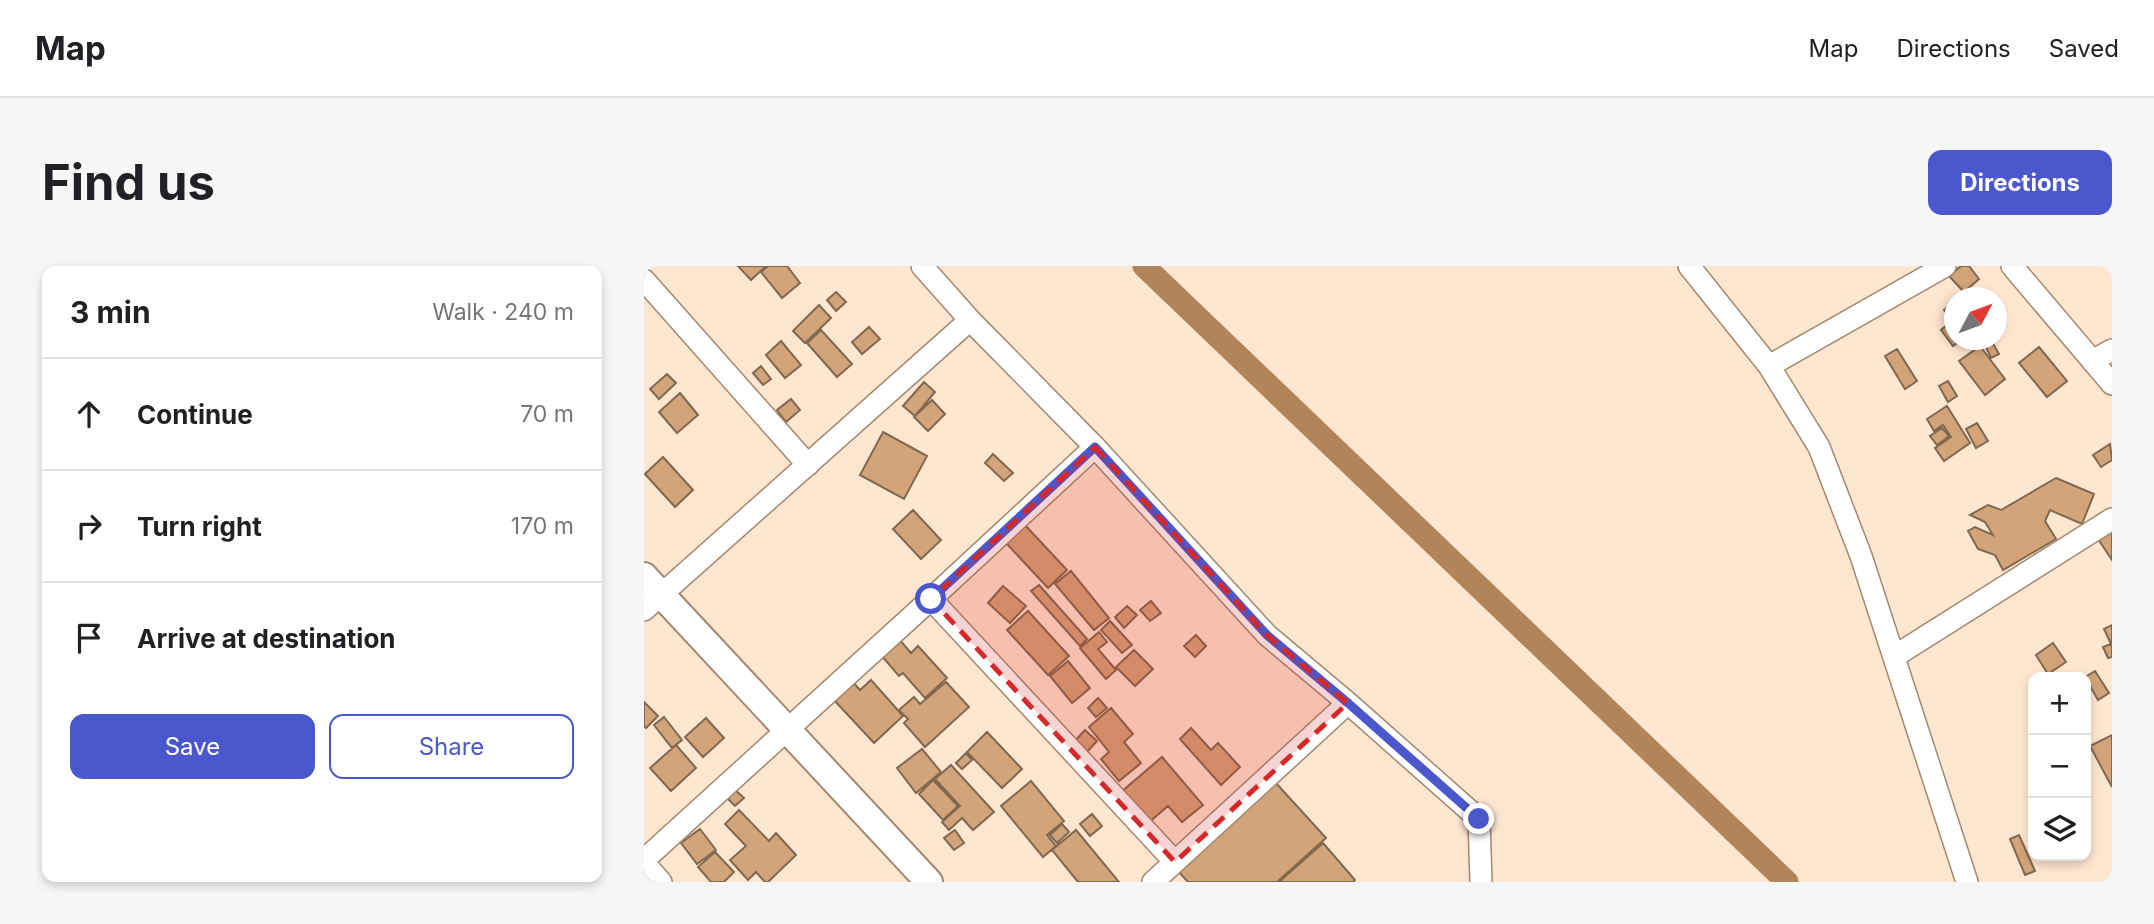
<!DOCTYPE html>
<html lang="en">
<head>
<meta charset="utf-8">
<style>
  :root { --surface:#fff; --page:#f6f6f6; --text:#202124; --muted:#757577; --line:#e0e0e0; --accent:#4b57cc }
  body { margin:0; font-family:Inter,sans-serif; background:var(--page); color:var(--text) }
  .controls { position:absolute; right:21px; bottom:21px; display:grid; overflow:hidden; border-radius:14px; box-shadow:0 4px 10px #0003 }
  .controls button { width:63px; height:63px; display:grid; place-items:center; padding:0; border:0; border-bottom:2px solid var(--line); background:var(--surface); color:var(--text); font:35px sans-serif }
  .compass { position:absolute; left:1300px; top:21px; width:63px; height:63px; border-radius:50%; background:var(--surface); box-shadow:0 4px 10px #0003; rotate:49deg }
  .stop { position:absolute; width:21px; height:21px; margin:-16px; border:5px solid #4b57cc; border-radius:50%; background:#fff }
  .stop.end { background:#4b57cc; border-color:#fff; box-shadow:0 2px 7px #0008 }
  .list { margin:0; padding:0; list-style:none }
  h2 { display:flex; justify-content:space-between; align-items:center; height:91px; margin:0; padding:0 28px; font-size:30px }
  h2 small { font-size:23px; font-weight:400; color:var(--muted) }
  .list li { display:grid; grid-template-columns:46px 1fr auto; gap:21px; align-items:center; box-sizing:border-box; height:112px; padding:0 28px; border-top:2px solid var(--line) }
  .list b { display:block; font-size:26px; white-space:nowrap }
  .list em { font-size:23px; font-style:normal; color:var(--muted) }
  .actions { display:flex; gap:14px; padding:21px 28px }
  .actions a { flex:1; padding:16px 0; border:2px solid var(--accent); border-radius:14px; text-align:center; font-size:24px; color:var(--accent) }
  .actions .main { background:var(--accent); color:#fff }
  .icon { flex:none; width:38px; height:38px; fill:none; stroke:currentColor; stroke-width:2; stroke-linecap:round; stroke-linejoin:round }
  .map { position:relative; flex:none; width:1468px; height:616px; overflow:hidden; border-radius:14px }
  header { display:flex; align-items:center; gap:42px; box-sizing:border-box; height:98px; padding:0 35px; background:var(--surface); border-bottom:2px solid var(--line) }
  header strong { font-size:33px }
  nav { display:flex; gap:38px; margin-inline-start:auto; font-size:24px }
  .intro { display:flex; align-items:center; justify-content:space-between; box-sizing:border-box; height:168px; padding:0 42px }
  h1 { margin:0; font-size:49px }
  .button { padding:18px 32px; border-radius:14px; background:var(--accent); color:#fff; font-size:24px; font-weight:700 }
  main { display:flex; gap:42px; padding:0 42px }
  aside { flex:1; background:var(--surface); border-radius:14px; box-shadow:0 4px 10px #0003 }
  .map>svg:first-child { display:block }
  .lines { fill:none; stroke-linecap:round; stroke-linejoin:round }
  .canal { stroke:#b18459; stroke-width:23 }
  .building { fill:#d3a479; stroke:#816850; stroke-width:2 }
  .minor-casing { stroke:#a3886f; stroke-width:24 }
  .major-casing { stroke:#a3886f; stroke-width:30 }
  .minor { stroke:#fff; stroke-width:21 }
  .major { stroke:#fff; stroke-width:26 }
  .route { stroke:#4b57cc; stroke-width:9 }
  .marked { fill:#d62828; fill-opacity:0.2; stroke:#d62828; stroke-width:5; stroke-dasharray:14 9; stroke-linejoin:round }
</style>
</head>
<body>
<header>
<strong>Map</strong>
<nav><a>Map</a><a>Directions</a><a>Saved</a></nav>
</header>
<div class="intro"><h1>Find us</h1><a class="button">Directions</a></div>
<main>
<aside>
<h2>3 min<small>Walk · 240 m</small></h2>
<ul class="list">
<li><svg class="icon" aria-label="ahead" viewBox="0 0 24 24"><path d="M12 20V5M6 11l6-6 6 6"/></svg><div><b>Continue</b></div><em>70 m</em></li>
<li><svg class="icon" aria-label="right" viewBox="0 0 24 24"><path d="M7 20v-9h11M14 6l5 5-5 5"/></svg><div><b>Turn right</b></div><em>170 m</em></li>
<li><svg class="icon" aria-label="arrive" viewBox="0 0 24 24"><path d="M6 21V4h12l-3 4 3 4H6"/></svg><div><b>Arrive at destination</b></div></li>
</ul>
<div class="actions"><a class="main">Save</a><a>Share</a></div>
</aside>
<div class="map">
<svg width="1468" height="616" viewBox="0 0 1468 616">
  <rect width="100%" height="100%" fill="#fee6d1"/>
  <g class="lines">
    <path class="canal" d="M500 0 1143 616"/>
  </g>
  <path class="building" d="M94 0H122L107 14Z
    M124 0H143L156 17 138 32 117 6Z
    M1317 0H1325L1335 13 1320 26 1305 10Z
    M192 26 202 36 192 45 183 34Z
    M1310 36V74H1317L1309 80 1297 64 1308 55 1300 44Z
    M175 39 187 52 161 77 149 65Z
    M225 61 236 73 218 88 208 76Z
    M177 64 208 98 193 111 163 77Z
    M1343 74H1347L1355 88 1347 92 1339 75Z
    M137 75 157 99 141 112 122 89Z
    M1336 80 1361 113 1341 129 1315 95Z
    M1395 81 1423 115 1403 131 1375 97Z
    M1253 83 1273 115 1261 123 1241 90Z
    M117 100 127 113 119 119 109 107Z
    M23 108 32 117 15 133 6 123Z
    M1304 115 1313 130 1304 136 1295 120Z
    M280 116 291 126 271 150 259 140Z
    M36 127 54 149 33 167 15 146Z
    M147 133 156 144 142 156 133 144Z
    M288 134 301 148 284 165 270 151Z
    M1303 140 1326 177 1300 195 1291 182 1307 171 1299 159 1290 165 1283 153Z
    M1333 157 1344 175 1332 182 1322 163Z
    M1298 162 1305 170 1293 179 1286 170Z
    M239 166 283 190 260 233 216 209Z
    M1466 178 1468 194 1457 201 1449 189Z
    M349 188 369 207 360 215 341 197Z
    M19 191 49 224 31 241 1 208Z
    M1412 212 1450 228 1438 258 1406 244 1401 255 1412 273 1359 304 1351 289 1334 283 1324 265 1331 261 1349 269 1341 256 1326 249 1344 239 1357 244Z
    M269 244 297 274 277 293 249 263Z
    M380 258 423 304 404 322 361 276Z
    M1468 259V294L1452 270Z
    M427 305 465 352 450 364 411 318Z
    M395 319 443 373 436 380 387 325Z
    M359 320 382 340 366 357 344 337Z
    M507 335 517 347 506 355 496 344Z
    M483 340 493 349 480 362 471 351Z
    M384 345 425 390 404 409 363 364Z
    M466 355 488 379 478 387 457 364Z
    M1468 359V391L1464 392 1459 381 1467 378 1460 363Z
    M455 366 463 376 454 383 472 404 462 413 436 382Z
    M552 369 562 380 551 391 540 380Z
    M254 372 267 387 274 380 303 412 281 432 259 407 255 410 236 388Z
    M1409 377 1422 396 1404 408 1392 389Z
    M490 384 509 403 491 420 472 401Z
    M424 395 446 422 428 437 406 410Z
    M1451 405 1465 427 1454 434 1441 411Z
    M227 414 259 450 230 477 189 433 208 415 216 424Z
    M302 416 325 441 281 481 260 457 264 453 255 444 270 431 276 438Z
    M454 432 463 442 452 451 444 442Z
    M0 436 14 450 2 462 0 460Z
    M467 442 489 468 480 476 497 497 475 515 457 493 465 486 445 461Z
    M20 451 38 474 28 482 10 459Z
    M62 452 80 472 59 491 41 471Z
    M547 462 567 484 574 477 596 501 577 519 536 473Z
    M441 464 453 475 441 488 429 477Z
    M343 466 378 503 358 522 323 486Z
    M1468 469V521L1446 480Z
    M32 479 52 502 27 525 6 502Z
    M278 483 297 506 272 527 253 502Z
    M322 487 328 494 318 503 312 497Z
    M518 491 559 539 538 556 524 540 502 559 476 527Z
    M307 499 350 546 329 564 318 552 305 564 298 556 316 540 291 513Z
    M289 514 314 540 299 554 275 528Z
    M387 515 420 555 403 569 412 580 399 591 357 540Z
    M631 516 682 572 633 616H544L533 604Z
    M89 522 100 532 91 540 81 530Z
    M95 544 125 575 132 567 152 589 124 616H121L112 606 104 614 86 594 102 580 81 558Z
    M448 548 458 560 446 570 436 558Z
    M418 558 425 566 413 577 406 569Z
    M56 563 72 584 53 598 37 577Z
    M311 564 320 577 310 584 300 572Z
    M432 564 475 616H434L408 584Z
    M1375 569 1391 605 1381 609 1366 573Z
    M679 577 711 614 709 616H635Z
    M71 586 90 606 80 616H67L54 601Z"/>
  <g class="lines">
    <defs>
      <path id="minor" d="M278 0 326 54 451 181 623 369 704 437 835 553 837 616
        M1045 0 1125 100 1175 181 1217 290 1323 616
        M1368 0 1468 118
        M0 14 164 199
        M1448 95 1468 84
        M1125 100 1301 0
        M287 333 531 596
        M0 344 326 54
        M1251 390 1468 253
        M0 594 287 333 451 181
        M0 597 17 616
        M509 616 704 437"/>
      <path id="major" d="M0 310 285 616"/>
    </defs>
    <use href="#minor" class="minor-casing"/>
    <use href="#major" class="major-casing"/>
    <use href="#minor" class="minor"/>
    <use href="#major" class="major"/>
  </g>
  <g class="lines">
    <path class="route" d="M287 333 451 181 623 369 704 437 835 553"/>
  </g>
  <path class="marked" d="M451 181 623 369 704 437 531 596 287 333Z"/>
</svg>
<div class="controls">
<button>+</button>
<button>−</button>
<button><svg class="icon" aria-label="layers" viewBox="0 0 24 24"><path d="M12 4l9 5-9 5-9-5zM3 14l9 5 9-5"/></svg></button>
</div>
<svg class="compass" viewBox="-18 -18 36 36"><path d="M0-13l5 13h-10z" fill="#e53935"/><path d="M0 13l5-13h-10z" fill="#757577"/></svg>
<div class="stop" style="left:287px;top:333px"></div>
<div class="stop end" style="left:835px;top:553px"></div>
</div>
</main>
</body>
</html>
